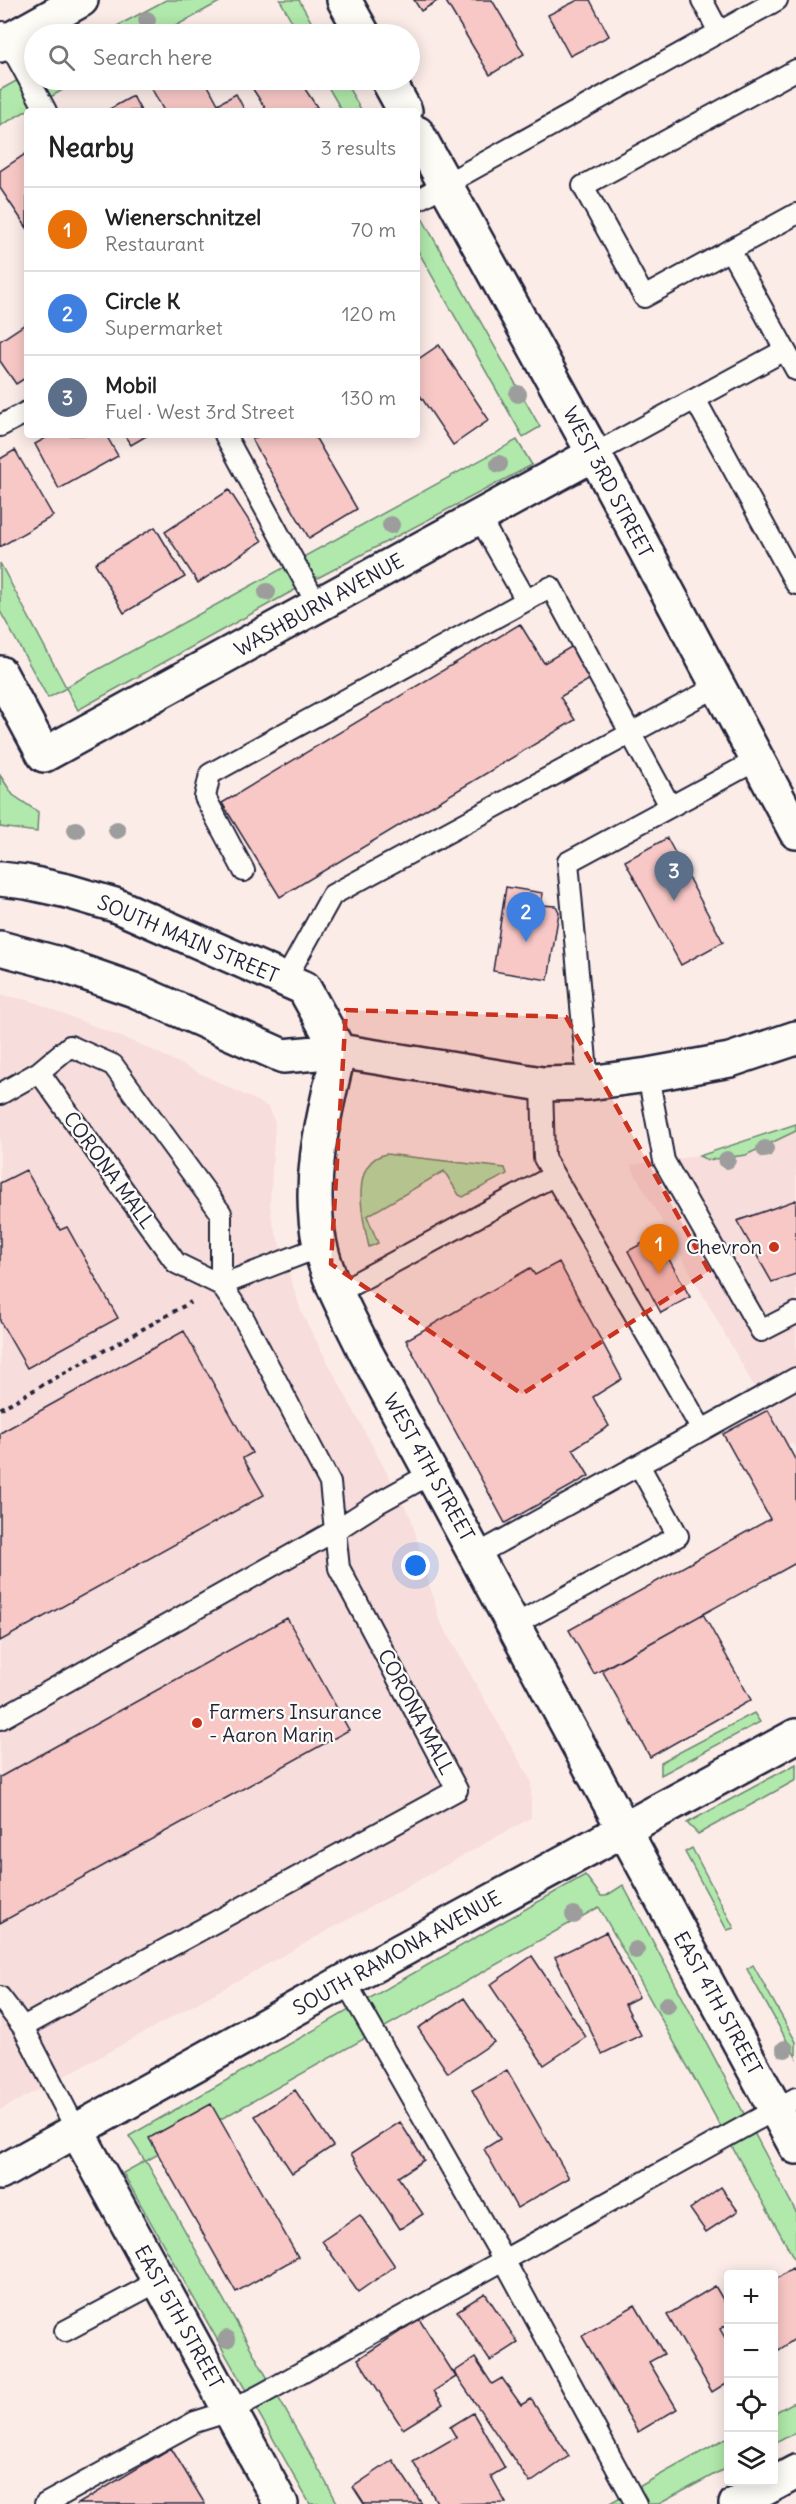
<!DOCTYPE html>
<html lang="en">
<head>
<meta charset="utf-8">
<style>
  :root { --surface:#fff; --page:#f6f6f6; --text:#222; --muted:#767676; --line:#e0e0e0; --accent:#c8321e }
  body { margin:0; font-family:Delius,sans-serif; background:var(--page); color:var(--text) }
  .controls { position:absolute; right:18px; bottom:18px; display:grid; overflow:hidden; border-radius:6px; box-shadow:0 3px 15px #0003 }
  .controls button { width:54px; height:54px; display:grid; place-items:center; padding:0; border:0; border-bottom:2px solid var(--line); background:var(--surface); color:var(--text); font:30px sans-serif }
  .you { position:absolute; left:416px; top:1566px; width:21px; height:21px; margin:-15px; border:4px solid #fff; border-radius:50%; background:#1a73e8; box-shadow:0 0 0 9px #1a73e833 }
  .badge { display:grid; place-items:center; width:39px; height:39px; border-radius:50%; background:var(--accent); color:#fff; font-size:20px; font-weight:700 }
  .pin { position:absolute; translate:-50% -50px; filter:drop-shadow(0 2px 3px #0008) }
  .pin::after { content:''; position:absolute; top:32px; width:21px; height:18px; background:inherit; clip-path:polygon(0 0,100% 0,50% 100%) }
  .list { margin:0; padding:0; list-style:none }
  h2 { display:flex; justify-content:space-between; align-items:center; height:78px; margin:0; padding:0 24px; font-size:26px }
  h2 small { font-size:20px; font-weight:400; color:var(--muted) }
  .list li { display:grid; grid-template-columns:39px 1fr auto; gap:18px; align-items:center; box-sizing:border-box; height:84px; padding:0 24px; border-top:2px solid var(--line) }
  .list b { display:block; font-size:22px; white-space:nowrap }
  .list p { margin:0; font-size:20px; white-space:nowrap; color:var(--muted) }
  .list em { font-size:20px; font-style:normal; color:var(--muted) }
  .icon { flex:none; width:33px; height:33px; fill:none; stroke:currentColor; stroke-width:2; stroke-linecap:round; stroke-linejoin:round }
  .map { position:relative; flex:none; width:796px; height:2504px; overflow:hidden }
  .search { position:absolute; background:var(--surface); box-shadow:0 3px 15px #0003; left:24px; top:24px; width:396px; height:66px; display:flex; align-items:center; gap:15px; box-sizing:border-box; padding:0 21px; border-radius:33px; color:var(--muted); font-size:22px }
  .panel { position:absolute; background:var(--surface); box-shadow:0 3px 15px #0003; left:24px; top:108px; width:396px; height:330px; border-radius:6px }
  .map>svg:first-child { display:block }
  .built { fill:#f7dddb }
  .green { fill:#b1e8ab; stroke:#6a8573; stroke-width:1.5 }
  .building { fill:#f8c8c6; stroke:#22223b; stroke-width:1.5 }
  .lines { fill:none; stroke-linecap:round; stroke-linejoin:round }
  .lane-casing { stroke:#22223b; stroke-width:24 }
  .street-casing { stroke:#22223b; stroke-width:38 }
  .secondary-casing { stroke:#22223b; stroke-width:38 }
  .primary-casing { stroke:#22223b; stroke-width:38 }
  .path { stroke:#22223b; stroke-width:4; stroke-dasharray:4.5 4.5; stroke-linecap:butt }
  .lane { stroke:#fdfcf7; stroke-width:20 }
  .street { stroke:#fdfcf7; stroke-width:33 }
  .secondary { stroke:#fdfcf7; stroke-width:33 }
  .primary { stroke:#fdfcf7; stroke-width:33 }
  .tree { fill:#9c9d9c }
  .marked { fill:#c8321e; fill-opacity:0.2; stroke:#c8321e; stroke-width:4.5; stroke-dasharray:12 8; stroke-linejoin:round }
  .poi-dot { fill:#c8321e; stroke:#fdfcf7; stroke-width:2 }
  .labels { text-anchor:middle; stroke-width:4.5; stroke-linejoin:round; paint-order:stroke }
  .street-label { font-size:20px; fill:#22223b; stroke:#fdfcf7 }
  .poi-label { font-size:20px; fill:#22223b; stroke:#fdfcf7; text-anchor:end }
</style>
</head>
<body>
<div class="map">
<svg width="796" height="2504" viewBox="0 0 796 2504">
  <rect width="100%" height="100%" fill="#fcece8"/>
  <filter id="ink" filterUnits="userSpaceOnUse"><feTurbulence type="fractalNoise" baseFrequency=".0167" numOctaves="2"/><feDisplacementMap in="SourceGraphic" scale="12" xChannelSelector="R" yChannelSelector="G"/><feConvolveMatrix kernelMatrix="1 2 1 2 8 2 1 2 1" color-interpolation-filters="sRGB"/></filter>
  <g filter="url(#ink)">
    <path class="built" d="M0 995 29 1000 144 1046 267 1106 275 1122 270 1204 272 1220 302 1314 411 1518 439 1619 531 1781V1818L98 2058 0 2110Z
      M796 1123V1450L792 1442 787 1445 630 1165 699 1156Z"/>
    <path class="green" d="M166 0H223L161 34H102Z
      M280 0H299L318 34H299Z
      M34 71V80H80L0 126V90Z
      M324 80H344L362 111H342Z
      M417 209 540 427 523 437 417 249Z
      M517 440 532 465 289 593 78 710 66 688 48 698 0 611V563L66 687Z
      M0 775 13 795 38 812 37 832 0 827Z
      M796 1124V1131L746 1155 708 1160 699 1156Z
      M386 1154 505 1168 507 1174 463 1197 459 1195 444 1171 367 1216 378 1243 369 1247C363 1221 348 1162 386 1154Z
      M754 1713 760 1722 661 1775V1762Z
      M796 1764V1780L698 1834 687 1823Z
      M692 1848 734 1928 727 1930 685 1852Z
      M585 1875 601 1896H606L623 1885 796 2212V2262L599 1907 146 2161 338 2504H310L123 2173 145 2161 129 2136Z
      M753 1965 796 2042V2057L747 1969Z
      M796 2401V2432L774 2444V2413Z
      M728 2437V2467L659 2504H608Z"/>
    <path class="building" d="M414 0H439L421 11Z
      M445 0H492L524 54 490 75Z
      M578 0H590L609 36 570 56 548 15Z
      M263 24 270 34H248Z
      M147 80H205L218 104 236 94 245 111H164Z
      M247 80H299L317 107 310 111H267Z
      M133 96 141 111H106Z
      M27 153V228L0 188V171Z
      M27 323V377L16 384 0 361V341Z
      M439 345 489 420 453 445 417 391V360Z
      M51 435H106L118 456 59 489 35 444Z
      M124 435H148L131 445Z
      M260 435H314L357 509 309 538 252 440Z
      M15 450 53 516 0 547V459Z
      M229 490 262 541 198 583 165 532Z
      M155 527 185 577 124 613 95 563Z
      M520 624 544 663 576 644 595 676 560 697 575 720 280 897 222 803Z
      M667 838 723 942 681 965 625 861Z
      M506 887 543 893 541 905 556 906 559 912 548 980 493 971Z
      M26 1170 60 1230 67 1227 118 1318 27 1368 0 1321V1183Z
      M796 1200V1274L772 1282 737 1221Z
      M656 1236 690 1297 661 1313 628 1251Z
      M559 1262 622 1379 593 1397 609 1426 573 1449 589 1476 505 1523 406 1340 530 1268 535 1275Z
      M184 1331 252 1453 243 1458 264 1495 0 1641V1433Z
      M768 1410 796 1461V1563L594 1674 569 1630 770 1519 723 1434Z
      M703 1614 751 1700 650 1757 602 1670Z
      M287 1618 349 1730 0 1923V1777Z
      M606 1932 639 1997 625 2004 641 2035 602 2054 555 1957Z
      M532 1956 586 2037 544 2065 490 1985Z
      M464 1998 494 2042 448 2073 418 2028Z
      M507 2070 569 2178 517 2208 484 2149 500 2139 472 2090Z
      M295 2090 333 2146 292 2173 255 2116Z
      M211 2104 298 2257 236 2292 149 2138Z
      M400 2122 424 2160 398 2177 423 2214 400 2229 351 2154Z
      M721 2187 738 2211 706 2232 690 2209Z
      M360 2215 395 2266 358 2292 322 2241Z
      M792 2268 796 2274V2338L779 2350 774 2341V2281Z
      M715 2286 728 2308V2324L720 2329 728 2343V2382L712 2392 667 2315Z
      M485 2293 518 2343 490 2361 457 2311Z
      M635 2305 664 2354 649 2362 677 2409 638 2432 582 2336Z
      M419 2319 456 2377 434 2391 443 2404 403 2429 358 2359Z
      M475 2358 492 2384 502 2378 521 2405 531 2399 569 2456 530 2483 454 2372Z
      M473 2413 505 2468 491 2476 506 2503 438 2504 413 2462 456 2437 450 2427Z
      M171 2448 205 2504H78Z
      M393 2460 422 2504H364L353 2487Z"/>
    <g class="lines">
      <defs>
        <path id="lane" d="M702 0 719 32
          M3 32 46 111
          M417 200 777 0
          M730 250 796 214
          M785 350 796 370
          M695 399 796 584
          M0 426 27 412
          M225 435 318 606
          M594 454 785 350 730 250 644 297 583 186 796 70
          M479 517 526 600
          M244 871 205 797 210 774 551 587 670 806
          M285 980 332 895 718 686
          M648 1075 664 1161 761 1331 796 1313
          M588 1083 568 862 757 760
          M542 1084 544 1158 702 1430
          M0 1094 39 1072 70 1046 113 1065 221 1213V1285
          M221 1285 320 1247
          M337 1293 553 1176
          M476 1555 796 1378
          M514 1625 678 1536 639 1465
          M0 1719 336 1530 378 1503 432 1473
          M345 1981 504 2260 636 2504
          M0 1997 23 2027 77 2131
          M23 2027 457 1790 339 1568 330 1483 243 1317 221 1285 176 1263 39 1072
          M65 2331 159 2281
          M45 2504 195 2422 230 2411 264 2393 796 2098"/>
        <path id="street" d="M0 45 81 0
          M0 673 44 755 594 454
          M339 1051C324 1115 306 1180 320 1245 328 1282 349 1317 365 1351L796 2147
          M77 2131 281 2504
          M0 2173 345 1981 796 1736"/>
        <path id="secondary" d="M344 0 363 34
          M388 80 405 111
          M417 133 594 454 796 832
          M736 2504 796 2472"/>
        <path id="primary" d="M0 879 26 882 67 891 115 905 304 988 339 1051
          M0 948 56 963 134 990 283 1056 339 1051 542 1084 588 1083 648 1075 730 1060 796 1038"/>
      </defs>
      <use href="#lane" class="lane-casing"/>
      <use href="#street" class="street-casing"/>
      <use href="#secondary" class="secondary-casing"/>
      <use href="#primary" class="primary-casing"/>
      <path class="path" d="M0 1409 191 1302"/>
      <use href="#lane" class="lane"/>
      <use href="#street" class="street"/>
      <use href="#secondary" class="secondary"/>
      <use href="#primary" class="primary"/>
    </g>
    <g class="tree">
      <circle cx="147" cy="20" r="9"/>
      <circle cx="518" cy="394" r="9"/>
      <circle cx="499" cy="464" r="9"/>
      <circle cx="391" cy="525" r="9"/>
      <circle cx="267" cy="592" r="9"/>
      <circle cx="76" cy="830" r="9"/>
      <circle cx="117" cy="830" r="9"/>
      <circle cx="765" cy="1149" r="9"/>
      <circle cx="727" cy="1160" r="9"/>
      <circle cx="574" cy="1915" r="9"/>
      <circle cx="636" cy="1950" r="9"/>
      <circle cx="667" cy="2005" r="9"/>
      <circle cx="785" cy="2049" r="9"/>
      <circle cx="227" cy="2339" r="9"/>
    </g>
  </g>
  <path class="marked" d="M346 1010 566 1017 709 1271 522 1394 331 1264Z"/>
  <g class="poi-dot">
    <circle cx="774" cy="1247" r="6"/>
    <circle cx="197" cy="1723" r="6"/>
  </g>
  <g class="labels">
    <g class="street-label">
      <text transform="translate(608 482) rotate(62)" y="7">WEST 3RD STREET</text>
      <text transform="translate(319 605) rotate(-29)" y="7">WASHBURN AVENUE</text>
      <text transform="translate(188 939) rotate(23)" y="7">SOUTH MAIN STREET</text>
      <text transform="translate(109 1170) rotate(54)" y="7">CORONA MALL</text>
      <text transform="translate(429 1467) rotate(61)" y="7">WEST 4TH STREET</text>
      <text transform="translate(416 1712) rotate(62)" y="7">CORONA MALL</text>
      <text transform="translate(397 1953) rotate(-29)" y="7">SOUTH RAMONA AVENUE</text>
      <text transform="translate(718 2003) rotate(61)" y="7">EAST 4TH STREET</text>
      <text transform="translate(179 2317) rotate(61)" y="7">EAST 5TH STREET</text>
    </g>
    <g class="poi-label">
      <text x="762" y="1254">Chevron</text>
      <text x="209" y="1719" text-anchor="start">Farmers Insurance<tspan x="209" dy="23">- Aaron Marin</tspan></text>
    </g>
  </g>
</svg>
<div class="controls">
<button>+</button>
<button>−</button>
<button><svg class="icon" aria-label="locate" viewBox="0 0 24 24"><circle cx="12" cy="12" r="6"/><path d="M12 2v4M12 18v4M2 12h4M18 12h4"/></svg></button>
<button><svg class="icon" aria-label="layers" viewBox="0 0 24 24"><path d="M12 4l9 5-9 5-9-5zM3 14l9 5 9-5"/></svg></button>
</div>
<div class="you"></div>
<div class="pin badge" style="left:659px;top:1274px;background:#e8710a">1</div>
<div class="pin badge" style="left:526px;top:942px;background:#3f7fe0">2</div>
<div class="pin badge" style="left:674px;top:901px;background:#5c6f8a">3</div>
<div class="search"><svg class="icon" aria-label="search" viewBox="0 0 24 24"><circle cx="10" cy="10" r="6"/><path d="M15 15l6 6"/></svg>Search here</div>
<section class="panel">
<h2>Nearby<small>3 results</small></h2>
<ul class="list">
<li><span class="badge" style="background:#e8710a">1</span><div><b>Wienerschnitzel</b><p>Restaurant</p></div><em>70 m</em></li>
<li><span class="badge" style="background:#3f7fe0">2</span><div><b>Circle K</b><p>Supermarket</p></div><em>120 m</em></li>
<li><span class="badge" style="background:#5c6f8a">3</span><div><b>Mobil</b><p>Fuel · West 3rd Street</p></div><em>130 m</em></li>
</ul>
</section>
</div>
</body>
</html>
